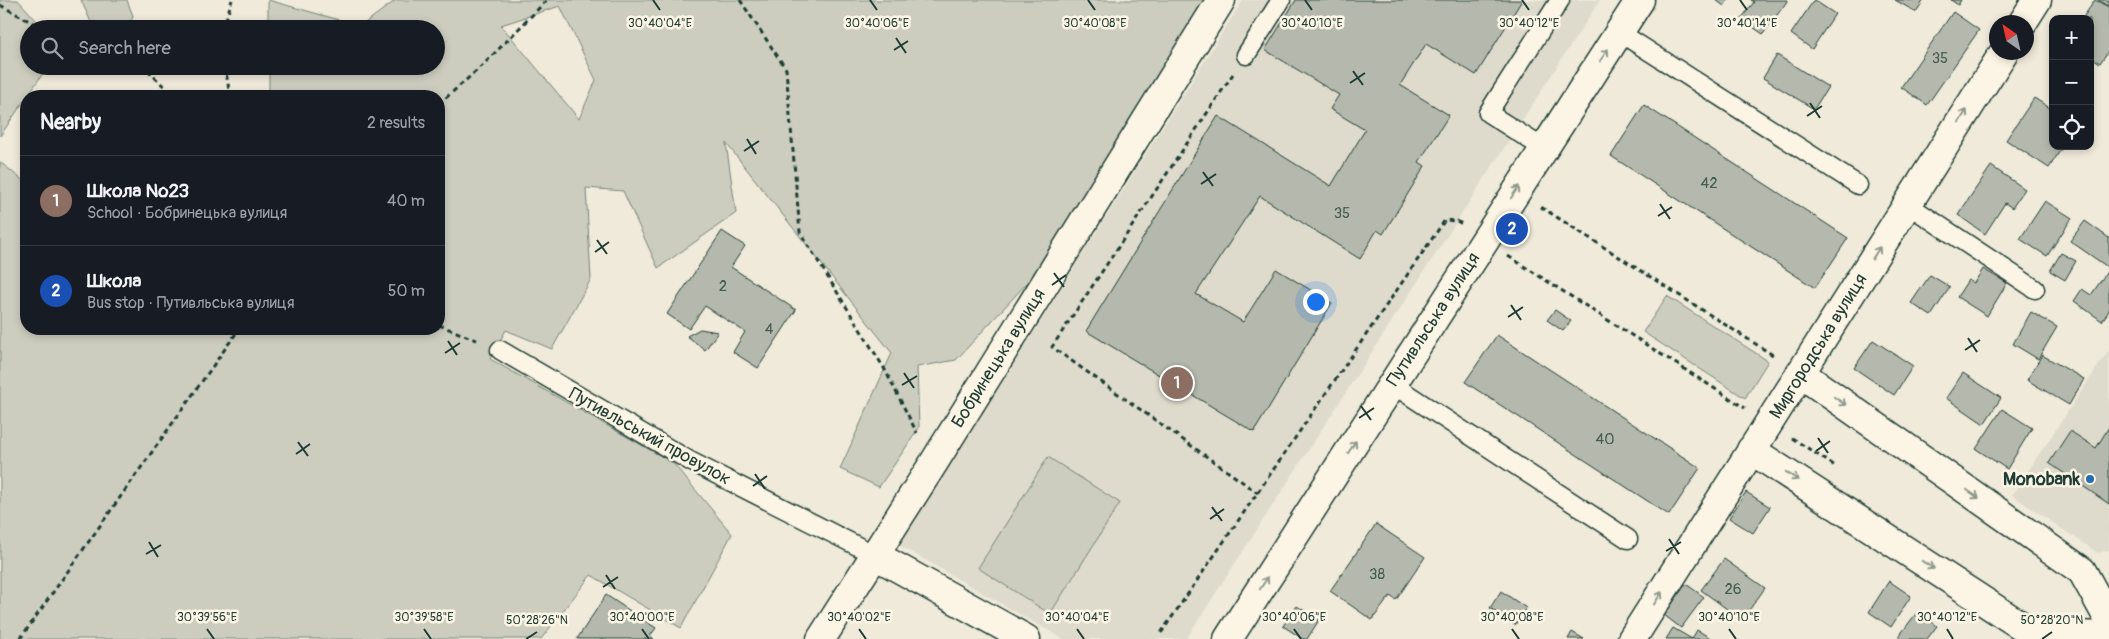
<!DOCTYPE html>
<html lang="en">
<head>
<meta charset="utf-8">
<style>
  :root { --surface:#171b24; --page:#20242c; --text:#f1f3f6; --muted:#9ea1a6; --line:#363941; --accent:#1f6fb2 }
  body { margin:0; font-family:Pangolin,sans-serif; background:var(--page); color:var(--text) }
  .controls { position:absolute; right:15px; top:15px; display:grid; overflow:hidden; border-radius:10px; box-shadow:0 2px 8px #0003 }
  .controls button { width:45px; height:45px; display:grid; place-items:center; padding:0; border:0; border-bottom:1px solid var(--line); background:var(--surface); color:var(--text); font:25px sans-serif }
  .compass { position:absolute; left:1989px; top:15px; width:45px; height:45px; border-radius:50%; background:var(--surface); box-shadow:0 2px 8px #0003; rotate:326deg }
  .you { position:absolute; left:1315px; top:301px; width:18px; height:18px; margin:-12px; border:4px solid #fff; border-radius:50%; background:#1a73e8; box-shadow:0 0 0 8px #1a73e833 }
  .badge { display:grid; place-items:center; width:32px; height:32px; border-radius:50%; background:var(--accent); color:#fff; font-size:16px; font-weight:700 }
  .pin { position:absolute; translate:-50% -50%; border:2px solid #fff; box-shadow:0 1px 5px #0006 }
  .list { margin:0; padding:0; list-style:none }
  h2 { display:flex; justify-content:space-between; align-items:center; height:65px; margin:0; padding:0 20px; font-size:21px }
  h2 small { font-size:16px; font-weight:400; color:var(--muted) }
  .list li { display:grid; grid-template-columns:32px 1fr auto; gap:15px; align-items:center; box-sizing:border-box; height:90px; padding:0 20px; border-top:1px solid var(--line) }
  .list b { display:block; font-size:19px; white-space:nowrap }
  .list p { margin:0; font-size:16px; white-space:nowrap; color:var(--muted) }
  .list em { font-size:16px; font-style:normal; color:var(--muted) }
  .icon { flex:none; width:28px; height:28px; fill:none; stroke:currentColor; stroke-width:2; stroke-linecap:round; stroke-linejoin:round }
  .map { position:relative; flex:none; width:2109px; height:639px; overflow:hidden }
  .search { position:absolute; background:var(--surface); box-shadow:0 2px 8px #0003; left:20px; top:20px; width:425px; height:55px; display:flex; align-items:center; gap:12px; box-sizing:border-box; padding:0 18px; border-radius:28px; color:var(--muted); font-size:19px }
  .panel { position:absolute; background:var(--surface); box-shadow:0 2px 8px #0003; left:20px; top:90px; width:425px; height:245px; border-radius:20px }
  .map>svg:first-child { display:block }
  .built { fill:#dedbcc }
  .green { fill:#cccdbf; stroke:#76857a; fill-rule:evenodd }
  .building { fill:#b5b9ad; stroke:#1f3d34 }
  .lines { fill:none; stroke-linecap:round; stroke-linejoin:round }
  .lane-casing { stroke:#1f3d34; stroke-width:21 }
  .street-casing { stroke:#1f3d34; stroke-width:31 }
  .path { stroke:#1f3d34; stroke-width:3; stroke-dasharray:5 4; stroke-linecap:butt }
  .lane { stroke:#fcf5e5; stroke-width:18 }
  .street { stroke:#fcf5e5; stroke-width:28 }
  .oneway { stroke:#8e998c }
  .ticks { fill:none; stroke:#1f3d34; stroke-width:2 }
  .poi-dot { fill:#1f6fb2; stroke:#fcf5e5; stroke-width:2 }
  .labels { text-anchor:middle; stroke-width:5; stroke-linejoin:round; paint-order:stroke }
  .number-label { font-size:15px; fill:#445c52 }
  .street-label { font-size:18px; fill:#1f3d34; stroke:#fcf5e5 }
  .poi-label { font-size:18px; font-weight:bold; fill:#1f3d34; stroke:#fcf5e5; text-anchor:end }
  .ticks-label { font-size:12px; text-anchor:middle; fill:#1f3d34; stroke:#fcf5e5; stroke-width:5; stroke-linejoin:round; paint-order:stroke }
</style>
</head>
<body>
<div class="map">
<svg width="2109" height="639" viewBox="0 0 2109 639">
  <rect width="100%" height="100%" fill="#efeada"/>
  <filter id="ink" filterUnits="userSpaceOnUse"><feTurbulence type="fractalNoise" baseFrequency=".02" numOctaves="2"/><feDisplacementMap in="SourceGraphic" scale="10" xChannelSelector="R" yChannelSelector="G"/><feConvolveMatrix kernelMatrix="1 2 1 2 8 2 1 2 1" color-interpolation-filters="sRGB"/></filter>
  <g filter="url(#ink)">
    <path class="built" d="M1243 0H1600L1186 639H1063L899 545Z
      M2109 350V550L2098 553 2012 495Z"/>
    <path class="green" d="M0 0H18L44 29H29V66H48L0 136Z
      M81 0H127L133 16 129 29H94Z
      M268 0 361 26 396 0H1209L1038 271 956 360 917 367 919 428 879 487 840 469 892 353 726 143 736 213 658 268 623 191 586 188 591 279 552 349 506 330 490 359 673 463 732 534 681 628 591 575 541 639H0V162L26 183V329H439V96H269V66H436V29H268ZM560 6 596 80 579 119 501 25Z
      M1667 296 1768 361 1745 398 1643 332Z
      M1048 457 1120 503 1050 614 978 568Z"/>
    <path class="building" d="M1296 0H1522L1476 75 1426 44 1400 85 1449 115 1419 162 1425 166 1383 234 1377 230 1360 259 1260 196 1196 294 1243 322 1276 269 1332 303 1254 432 1086 331 1218 116 1331 186 1365 130 1330 109 1339 95 1265 50Z
      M1716 0H1728L1724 6Z
      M1751 0H1788L1763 34 1741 19 1754 2Z
      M1814 0 1835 14 1812 49 1791 34Z
      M1895 0H1924L1916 12Z
      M1951 0H1961L1958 5Z
      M2095 0 2109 7V50L2100 63 2090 56V19H2082Z
      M2098 0H2109V7Z
      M1953 12 1979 30 1927 105 1901 87Z
      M1777 55 1828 87 1814 109 1763 78Z
      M2034 98 2053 110V146H2063L2049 168 2006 140Z
      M1644 105 1848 238 1815 288 1611 156Z
      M1991 166 2025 189 2012 208 2005 203 1985 234 1958 215Z
      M2045 201 2072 218 2047 256 2020 239Z
      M2085 221 2109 238V268L2070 241Z
      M722 231 745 246 731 267 796 310 758 368 733 352 745 332 705 306 689 329 667 314Z
      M2061 253 2076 261 2065 280 2050 271Z
      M1983 269 2007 283 1987 316 1957 297 1968 280 1974 283Z
      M2109 269V311L2102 321 2074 301 2082 289 2091 295Z
      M1930 275 1950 287 1931 316 1911 303Z
      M1555 310 1571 321 1563 331 1547 320Z
      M2031 312 2057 327 2038 359 2013 344Z
      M700 329 718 332 705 350 687 336Z
      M1497 335 1700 468 1669 515 1465 382Z
      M1873 340 1913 366 1894 395 1854 368Z
      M2042 355 2084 379 2069 405 2027 380Z
      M1963 373 2001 398 1984 424 1946 398Z
      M2002 409 2032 428 2007 469 1976 449Z
      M2109 427V504L2049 463 2070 431 2096 448Z
      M1746 492 1770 507 1753 533 1729 518Z
      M1376 524 1425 557 1396 600 1390 596 1372 620 1330 591Z
      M1724 559 1765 588 1742 620 1701 590Z
      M1889 581 1911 596 1891 627 1869 612Z
      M1686 584 1704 597 1681 628 1664 615Z
      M1501 591 1526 608 1515 625 1490 608Z
      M606 595 656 628 650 636 654 639H577Z
      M1297 606 1319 620 1307 639H1303L1283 626Z
      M1918 611 1937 626 1927 639H1902L1899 636Z
      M1673 628 1692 639H1666Z
      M1697 630 1712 639H1692Z
      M1572 632 1584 639H1568Z"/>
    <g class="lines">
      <defs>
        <path id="lane" d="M1619 32 1858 185
          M1246 55 1281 0
          M1543 148 1488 113 1560 0
          M1907 204 2035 289
          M500 350 690 461 875 555
          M1392 384 1628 539"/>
        <path id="street" d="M2023 22 2037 0
          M1800 373 2082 571 2109 620
          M1751 450 2034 634 2109 636
          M875 555 1026 639
          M821 639 933 464 1221 0
          M1228 639 1640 0
          M1632 639 2004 52"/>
      </defs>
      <use href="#lane" class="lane-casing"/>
      <use href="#street" class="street-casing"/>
      <path class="path" d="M740 0 786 69 800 232 884 368 917 433
        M0 5 44 29
        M223 29 232 0
        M140 66 145 68 174 96
        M225 66 230 96
        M1233 74 1052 347 1258 493
        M439 104 484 64 547 0
        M1541 207 1776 357
        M1508 256 1745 408
        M439 325 479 341
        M1792 438 1835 466
        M1161 633 1445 220 1457 221 1462 224
        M20 639 239 329"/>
      <use href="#lane" class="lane"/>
      <use href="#street" class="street"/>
    </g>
    <defs><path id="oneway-shaft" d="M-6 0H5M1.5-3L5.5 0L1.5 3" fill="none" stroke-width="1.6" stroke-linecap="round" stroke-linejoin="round" transform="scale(1.25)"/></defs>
    <g class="oneway">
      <use href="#oneway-shaft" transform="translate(1604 55) rotate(-57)"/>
      <use href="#oneway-shaft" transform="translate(1963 116) rotate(-58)"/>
      <use href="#oneway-shaft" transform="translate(1515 192) rotate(-57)"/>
      <use href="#oneway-shaft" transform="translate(1876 253) rotate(-58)"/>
      <use href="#oneway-shaft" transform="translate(1840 401) rotate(35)"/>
      <use href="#oneway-shaft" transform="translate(1352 447) rotate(-57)"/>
      <use href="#oneway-shaft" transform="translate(1792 476) rotate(33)"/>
      <use href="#oneway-shaft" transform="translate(1973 494) rotate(35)"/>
      <use href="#oneway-shaft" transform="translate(1928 565) rotate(33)"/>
      <use href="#oneway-shaft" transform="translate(1264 583) rotate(-57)"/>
      <use href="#oneway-shaft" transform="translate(1658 598) rotate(-58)"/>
    </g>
  </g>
  <path class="ticks" d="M653 0 660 10M870 0 877 10M1088 0 1095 10M1305 0 1312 10M1522 0 1529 10M1740 0 1747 10M896 38 906 53M894 50 908 41M1353 71 1363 85M1350 83 1365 73M1810 103 1820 118M1807 116 1822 106M747 139 756 154M744 151 759 141M1203 172 1213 186M1201 184 1216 174M1660 204 1670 219M1658 216 1672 207M597 240 607 254M595 252 609 242M1054 273 1064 287M1052 285 1066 275M1511 305 1521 320M1508 317 1523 307M1968 338 1977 352M448 341 457 355M1965 350 1980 340M445 353 460 343M904 373 914 388M902 385 917 376M1361 406 1371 420M1359 418 1374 408M1818 438 1828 453M298 442 308 456M1816 451 1830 441M296 454 310 444M755 474 765 489M753 486 767 476M1212 507 1222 521M1210 519 1224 509M1669 539 1679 554M149 542 158 557M1666 551 1681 542M146 554 161 545M606 575 615 589M603 587 618 577M207 629 214 639M424 629 431 639M642 629 649 639M859 629 866 639M1077 629 1084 639M1294 629 1301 639M1512 629 1519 639M1729 629 1736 639M1947 629 1953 639M526 639 537 632M2042 639 2052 632"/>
  <circle class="poi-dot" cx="2090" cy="479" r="5"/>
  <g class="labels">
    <g class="number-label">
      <text x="1940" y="63">35</text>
      <text x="1709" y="188">42</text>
      <text x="1342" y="218">35</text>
      <text x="723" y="291">2</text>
      <text x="769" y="334">4</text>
      <text x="1605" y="444">40</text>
      <text x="1377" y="579">38</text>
      <text x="1733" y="594">26</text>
    </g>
    <g class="street-label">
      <text transform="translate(1433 319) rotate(-57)" y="6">Путивльська вулиця</text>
      <text transform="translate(1818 346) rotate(-58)" y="6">Миргородська вулиця</text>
      <text transform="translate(998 358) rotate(-58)" y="6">Бобринецька вулиця</text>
      <text transform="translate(650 436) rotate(29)" y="6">Путивльський провулок</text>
    </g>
    <g class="poi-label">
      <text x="2080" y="485">Monobank</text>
    </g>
  </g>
  <g class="ticks-label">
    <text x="660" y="27">30°40'04"E</text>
    <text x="877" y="27">30°40'06"E</text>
    <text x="1095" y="27">30°40'08"E</text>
    <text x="1312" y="27">30°40'10"E</text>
    <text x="1529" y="27">30°40'12"E</text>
    <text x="1747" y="27">30°40'14"E</text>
    <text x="207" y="621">30°39'56"E</text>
    <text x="424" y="621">30°39'58"E</text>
    <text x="642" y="621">30°40'00"E</text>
    <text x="859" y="621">30°40'02"E</text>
    <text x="1077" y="621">30°40'04"E</text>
    <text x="1294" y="621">30°40'06"E</text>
    <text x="1512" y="621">30°40'08"E</text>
    <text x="1729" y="621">30°40'10"E</text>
    <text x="1947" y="621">30°40'12"E</text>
    <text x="537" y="624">50°28'26"N</text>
    <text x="2052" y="624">50°28'20"N</text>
  </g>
</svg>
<div class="controls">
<button>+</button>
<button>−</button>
<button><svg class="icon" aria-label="locate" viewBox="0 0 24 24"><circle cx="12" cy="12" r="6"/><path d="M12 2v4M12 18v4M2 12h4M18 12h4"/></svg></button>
</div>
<svg class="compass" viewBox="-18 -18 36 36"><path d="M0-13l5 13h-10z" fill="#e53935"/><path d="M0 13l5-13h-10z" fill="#9ea1a6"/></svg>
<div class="you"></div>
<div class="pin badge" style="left:1177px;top:383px;background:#8d6e63">1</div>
<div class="pin badge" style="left:1512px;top:229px;background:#1a4fb4">2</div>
<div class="search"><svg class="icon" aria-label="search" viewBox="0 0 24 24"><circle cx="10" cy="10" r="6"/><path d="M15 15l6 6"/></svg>Search here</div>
<section class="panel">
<h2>Nearby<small>2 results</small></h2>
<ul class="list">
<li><span class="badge" style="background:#8d6e63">1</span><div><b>Школа №23</b><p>School · Бобринецька вулиця</p></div><em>40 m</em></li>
<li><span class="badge" style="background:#1a4fb4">2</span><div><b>Школа</b><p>Bus stop · Путивльська вулиця</p></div><em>50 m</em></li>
</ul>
</section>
</div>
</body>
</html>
